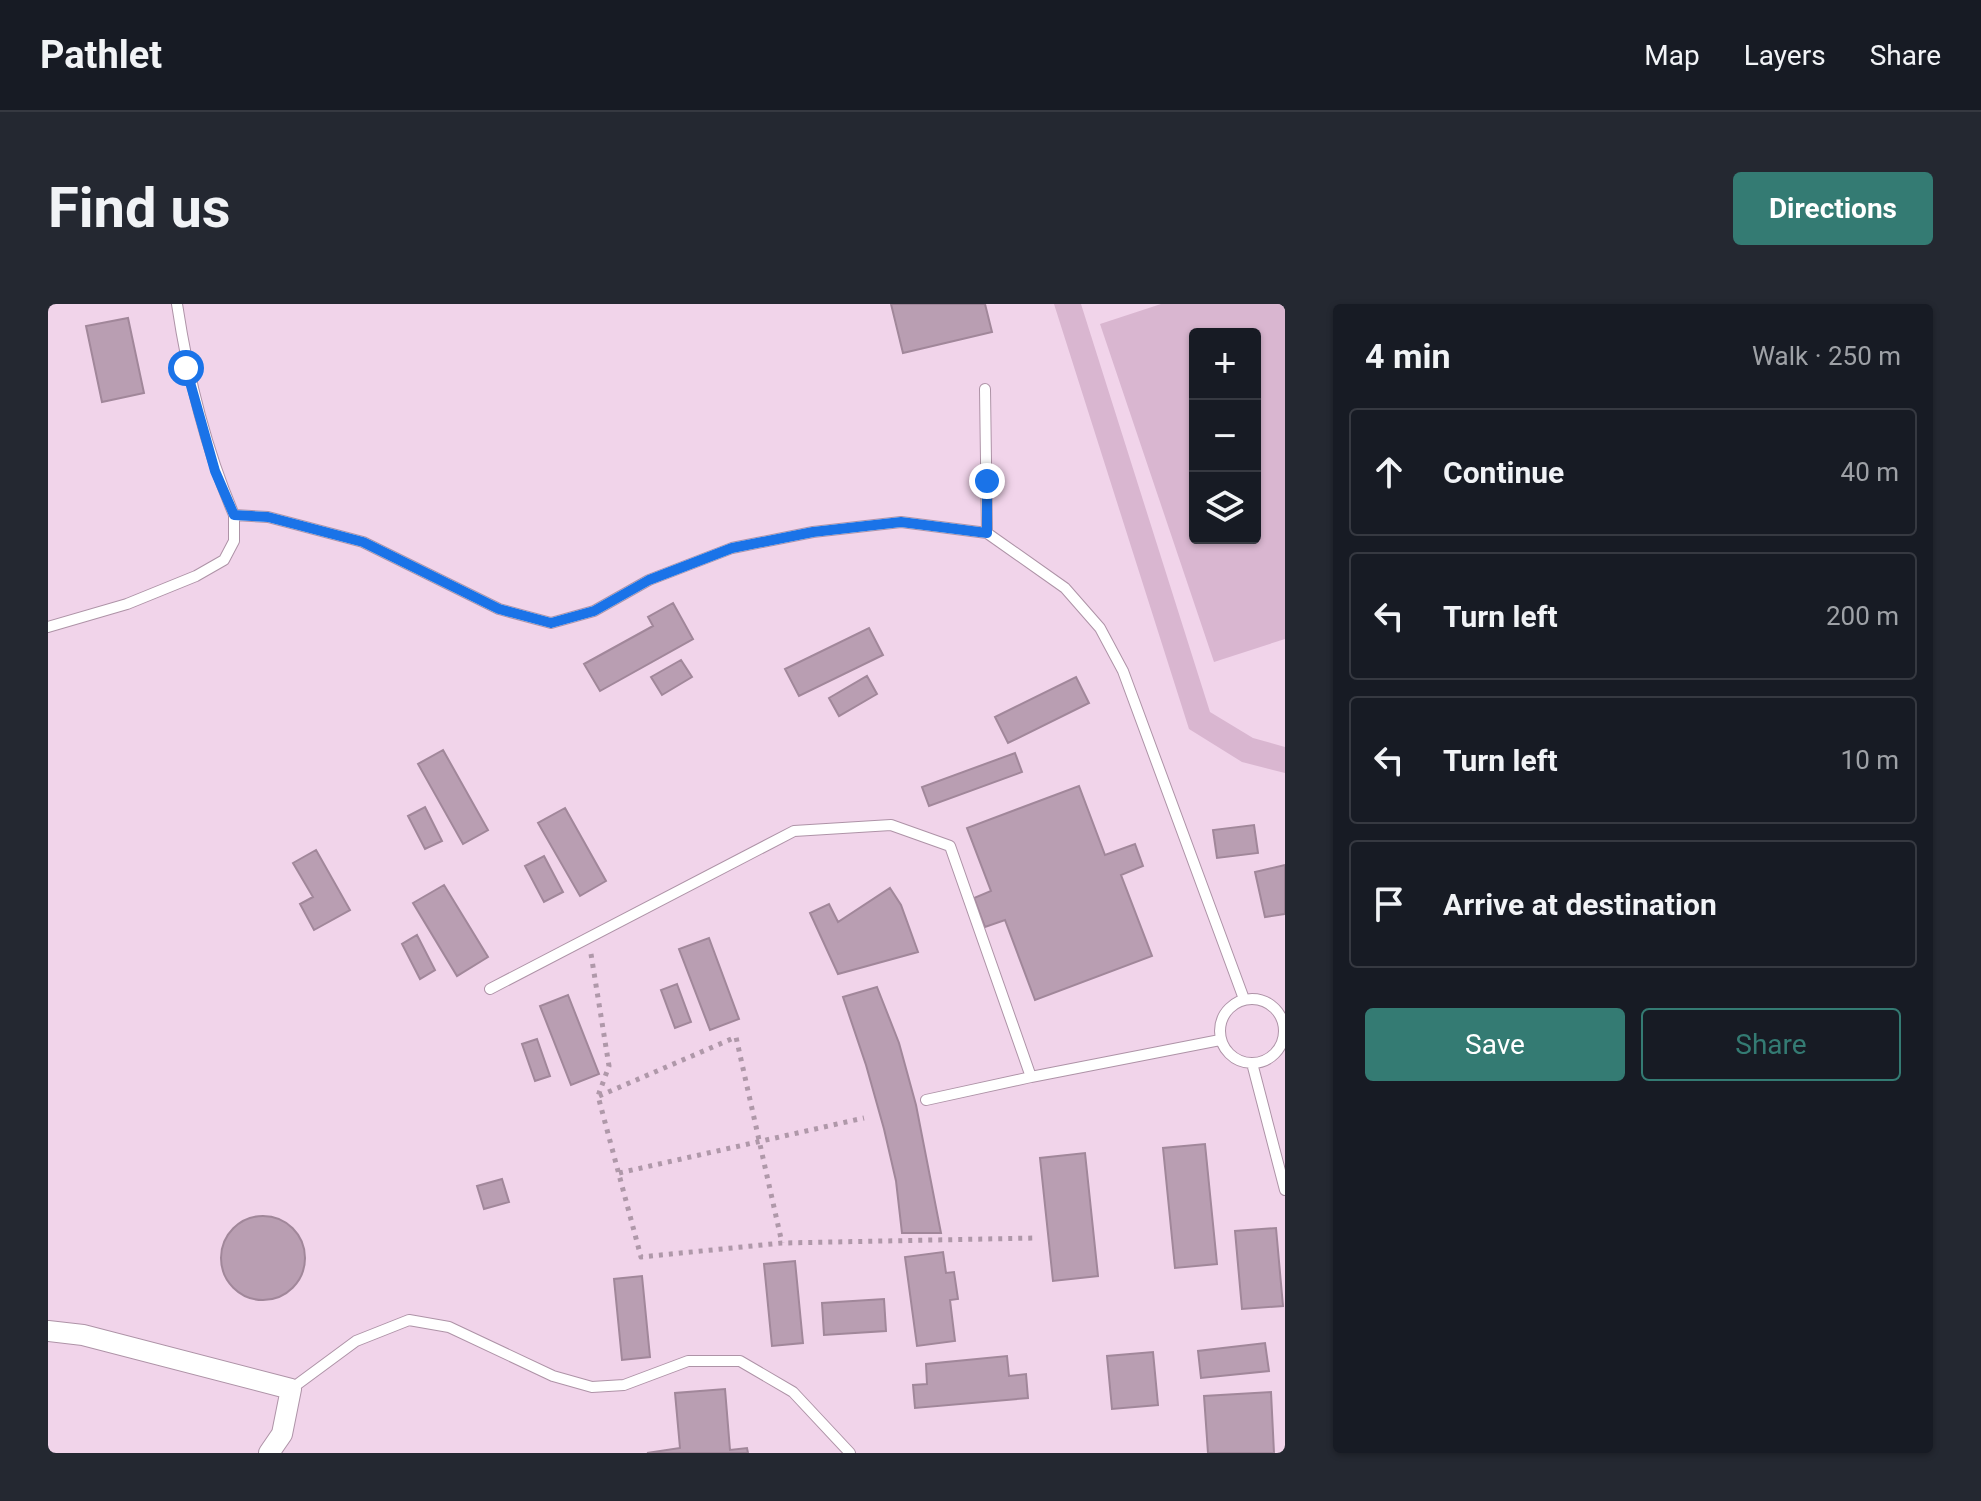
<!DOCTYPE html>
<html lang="en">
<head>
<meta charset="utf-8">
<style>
  :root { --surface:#171b24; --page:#242831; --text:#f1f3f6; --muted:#9ea1a6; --line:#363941; --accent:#347b73 }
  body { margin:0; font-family:Roboto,sans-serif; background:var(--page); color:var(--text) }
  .controls { position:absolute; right:24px; top:24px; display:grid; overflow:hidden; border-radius:8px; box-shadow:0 2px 6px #0004 }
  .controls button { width:72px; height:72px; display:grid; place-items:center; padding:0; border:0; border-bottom:2px solid var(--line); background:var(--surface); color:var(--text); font:40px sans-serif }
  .stop { position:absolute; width:24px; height:24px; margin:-18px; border:6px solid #1a73e8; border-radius:50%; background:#fff }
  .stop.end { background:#1a73e8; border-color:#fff; box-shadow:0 2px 8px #0008 }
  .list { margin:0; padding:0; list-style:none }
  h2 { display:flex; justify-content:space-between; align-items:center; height:104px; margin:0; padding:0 32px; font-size:34px }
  h2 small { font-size:26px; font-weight:400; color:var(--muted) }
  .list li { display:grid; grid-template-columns:52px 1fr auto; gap:24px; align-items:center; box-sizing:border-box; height:128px; margin:0 16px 16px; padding:0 16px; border:2px solid var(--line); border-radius:8px }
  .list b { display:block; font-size:30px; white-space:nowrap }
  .list em { font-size:26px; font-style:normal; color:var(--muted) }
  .actions { display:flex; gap:16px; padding:24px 32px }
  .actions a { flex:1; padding:18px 0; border:2px solid var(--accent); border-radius:8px; text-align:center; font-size:28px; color:var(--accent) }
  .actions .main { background:var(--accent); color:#fff }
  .icon { flex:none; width:44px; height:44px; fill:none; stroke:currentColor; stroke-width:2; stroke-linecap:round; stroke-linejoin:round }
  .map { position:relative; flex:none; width:1237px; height:1149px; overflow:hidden; border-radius:8px }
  header { display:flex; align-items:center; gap:48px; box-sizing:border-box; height:112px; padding:0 40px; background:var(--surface); border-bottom:2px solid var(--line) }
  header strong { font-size:38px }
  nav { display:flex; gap:44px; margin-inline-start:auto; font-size:28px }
  .intro { display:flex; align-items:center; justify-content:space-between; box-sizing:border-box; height:192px; padding:0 48px }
  h1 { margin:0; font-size:56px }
  .button { padding:20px 36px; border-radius:8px; background:var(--accent); color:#fff; font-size:28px; font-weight:700 }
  main { display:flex; gap:48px; padding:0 48px }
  aside { flex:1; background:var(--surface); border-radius:8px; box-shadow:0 2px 6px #0004 }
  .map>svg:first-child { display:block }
  .green { fill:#d9b6d0; fill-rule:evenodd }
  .building { fill:#b99eb2; stroke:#a1879a; stroke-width:2 }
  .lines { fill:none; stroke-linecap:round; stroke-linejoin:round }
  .lane-casing { stroke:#ae93a7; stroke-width:12 }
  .street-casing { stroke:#ae93a7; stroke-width:22 }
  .path { stroke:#af98a9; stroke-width:5; stroke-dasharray:4 6; stroke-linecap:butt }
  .lane { stroke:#fff; stroke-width:10 }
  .street { stroke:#fff; stroke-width:20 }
  .route { stroke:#1a73e8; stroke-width:10 }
</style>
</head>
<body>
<header>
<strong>Pathlet</strong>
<nav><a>Map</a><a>Layers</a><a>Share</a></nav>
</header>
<div class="intro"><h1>Find us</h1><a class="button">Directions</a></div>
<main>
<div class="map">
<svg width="1237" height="1149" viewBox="0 0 1237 1149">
  <rect width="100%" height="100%" fill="#f1d4ea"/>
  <path class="green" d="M1006 0H1033L1162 408 1205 434 1237 443V469L1194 458 1141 425Z
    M1113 0H1237V335L1166 358 1052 20ZM1207 30V234H1147V30Z"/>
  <path class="building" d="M843 0H937L944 28 855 49Z
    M80 14 96 89 54 98 38 22Z
    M625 299 645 335 552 387 536 360 605 322 600 313Z
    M821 324 835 351 751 392 737 365Z
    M633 356 644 373 614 391 603 373Z
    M819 372 829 390 791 412 781 394Z
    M1028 373 1041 399 960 439 947 413Z
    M395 446 440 526 415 540 370 460Z
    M967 449 974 468 881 502 874 483Z
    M1031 482 1057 551 1087 540 1095 562 1073 571 1104 652 987 696 957 616 937 623 926 594 943 587 919 524Z
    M377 503 394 537 377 545 360 512Z
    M517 504 558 577 532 592 490 519Z
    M1206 521 1210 549 1169 554 1165 526Z
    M268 546 302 606 266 626 252 600 265 593 245 559Z
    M496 552 515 588 496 598 477 562Z
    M1237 561V610L1217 613 1207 568Z
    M396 581 440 653 409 672 365 599Z
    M842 584 853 601 870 648 790 670 762 609 781 600 790 618Z
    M369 631 387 666 372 675 354 640Z
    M661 634 691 715 662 726 631 645Z
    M629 680 643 718 627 724 613 686Z
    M829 683 851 739 868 801 893 929H854L848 877 836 825 818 761 795 693Z
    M520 691 551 770 523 781 492 702Z
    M489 735 502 772 487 777 474 740Z
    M1157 840 1169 960 1127 964 1115 844Z
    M1037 849 1050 972 1005 977 992 854Z
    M454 875 461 898 436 905 429 882Z
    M173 954a42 42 0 1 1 84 0a42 42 0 1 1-84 0Z
    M1228 924 1235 1002 1194 1005 1187 927Z
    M895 948 898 969 906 968 910 995 902 996 907 1037 869 1042 857 953Z
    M747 957 755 1039 724 1042 716 960Z
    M594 972 602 1053 574 1056 566 975Z
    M836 995 838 1027 776 1031 774 999Z
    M1217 1039 1221 1067 1153 1074 1150 1047Z
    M1105 1048 1110 1101 1064 1105 1059 1052Z
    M959 1052 961 1072 978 1070 980 1094 867 1104 865 1081 879 1080 878 1060Z
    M677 1085 682 1146 699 1144 700 1149H599L632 1144 627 1089Z
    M1223 1088 1226 1149H1160L1156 1092Z"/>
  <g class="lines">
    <defs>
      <path id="lane" d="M129 0C140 73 157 143 186 211L220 213 315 238 451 305 503 319 546 307 601 276 684 244 765 228 853 218 939 229 1017 284 1052 324 1075 367 1196 695
        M937 85 939 229
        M0 323 79 300 148 272 176 256 186 237V211
        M442 685 746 527 843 521 902 542 983 773 1172 736
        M1172 727a32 32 0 1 1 64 0a32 32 0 1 1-64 0Z
        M1204 759 1237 886
        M878 796 983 773
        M243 1085 308 1037 361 1016 401 1023 505 1072 544 1083 576 1081 640 1057H692L745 1088 802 1149"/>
      <path id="street" d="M0 1027 35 1031 243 1085 234 1130 221 1149"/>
    </defs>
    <use href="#lane" class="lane-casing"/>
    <use href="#street" class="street-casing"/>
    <path class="path" d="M543 650 561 762 550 792 593 953 734 939 988 934
      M551 792 688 733 734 939
      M571 869 816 814"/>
    <use href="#lane" class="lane"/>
    <use href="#street" class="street"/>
  </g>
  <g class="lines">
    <path class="route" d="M138 64 167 167 186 211 220 213 315 238 451 305 503 319 546 307 601 276 684 244 765 228 853 218 939 229V177"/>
  </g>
</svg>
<div class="controls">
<button>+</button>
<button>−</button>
<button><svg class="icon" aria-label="layers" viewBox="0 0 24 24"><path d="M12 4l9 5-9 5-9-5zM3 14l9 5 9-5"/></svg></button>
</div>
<div class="stop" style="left:138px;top:64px"></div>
<div class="stop end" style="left:939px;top:177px"></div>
</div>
<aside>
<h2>4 min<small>Walk · 250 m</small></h2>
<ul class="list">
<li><svg class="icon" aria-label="ahead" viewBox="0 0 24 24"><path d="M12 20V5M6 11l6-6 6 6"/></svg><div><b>Continue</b></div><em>40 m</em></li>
<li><svg class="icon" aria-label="left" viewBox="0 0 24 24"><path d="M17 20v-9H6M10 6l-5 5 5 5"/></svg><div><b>Turn left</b></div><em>200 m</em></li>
<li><svg class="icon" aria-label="left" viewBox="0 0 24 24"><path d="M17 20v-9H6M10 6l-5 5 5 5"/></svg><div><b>Turn left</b></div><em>10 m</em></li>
<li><svg class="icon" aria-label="arrive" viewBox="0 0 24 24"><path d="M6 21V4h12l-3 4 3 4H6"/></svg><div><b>Arrive at destination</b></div></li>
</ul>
<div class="actions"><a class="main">Save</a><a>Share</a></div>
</aside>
</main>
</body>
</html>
